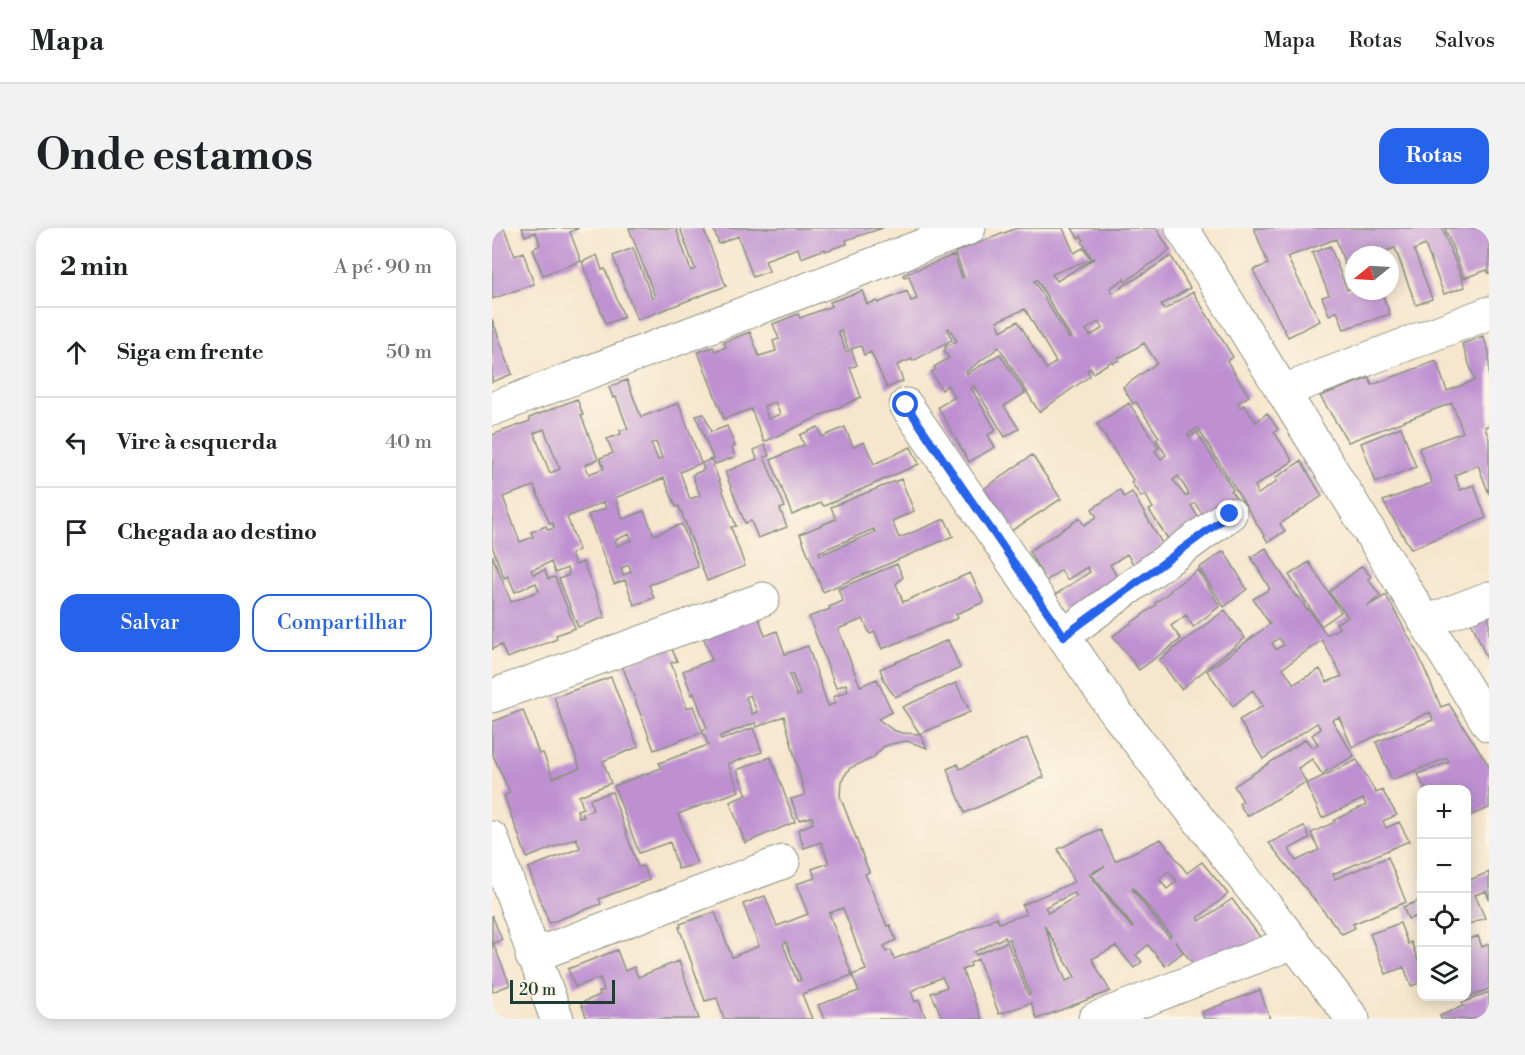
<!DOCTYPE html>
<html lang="pt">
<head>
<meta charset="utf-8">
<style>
  :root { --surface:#fff; --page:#f2f2f2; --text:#202124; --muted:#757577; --line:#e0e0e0; --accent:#2563eb }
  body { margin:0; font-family:"Libre Bodoni",serif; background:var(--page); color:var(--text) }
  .controls { position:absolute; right:18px; bottom:18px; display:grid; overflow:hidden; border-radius:12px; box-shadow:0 3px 15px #0003 }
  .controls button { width:54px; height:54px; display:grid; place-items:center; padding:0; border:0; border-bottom:2px solid var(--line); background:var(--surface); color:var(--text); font:30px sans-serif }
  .compass { position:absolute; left:853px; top:18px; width:54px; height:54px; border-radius:50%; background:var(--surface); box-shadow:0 3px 15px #0003; rotate:252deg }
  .scale { position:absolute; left:18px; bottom:15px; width:105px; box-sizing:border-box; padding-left:6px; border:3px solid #1f3d34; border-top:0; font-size:16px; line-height:21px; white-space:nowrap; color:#1f3d34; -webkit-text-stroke:4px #fcf5e5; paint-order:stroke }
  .stop { position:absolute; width:18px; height:18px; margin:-14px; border:4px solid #2563eb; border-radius:50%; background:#fff }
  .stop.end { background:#2563eb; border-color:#fff; box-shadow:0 2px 6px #0008 }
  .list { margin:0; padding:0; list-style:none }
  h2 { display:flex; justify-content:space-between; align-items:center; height:78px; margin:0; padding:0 24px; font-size:26px }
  h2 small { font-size:20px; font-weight:400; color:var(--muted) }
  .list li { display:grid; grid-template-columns:39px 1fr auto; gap:18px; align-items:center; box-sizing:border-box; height:90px; padding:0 24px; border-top:2px solid var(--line) }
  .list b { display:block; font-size:22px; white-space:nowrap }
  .list em { font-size:20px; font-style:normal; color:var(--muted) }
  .actions { display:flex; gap:12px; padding:18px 24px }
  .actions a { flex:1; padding:14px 0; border:2px solid var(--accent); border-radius:18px; text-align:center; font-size:21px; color:var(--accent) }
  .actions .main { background:var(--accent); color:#fff }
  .icon { flex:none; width:33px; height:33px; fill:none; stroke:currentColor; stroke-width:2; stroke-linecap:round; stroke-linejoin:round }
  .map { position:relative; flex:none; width:997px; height:791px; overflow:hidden; border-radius:18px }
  header { display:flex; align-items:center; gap:36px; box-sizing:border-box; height:84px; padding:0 30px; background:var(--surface); border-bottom:2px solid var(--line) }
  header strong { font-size:28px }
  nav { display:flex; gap:33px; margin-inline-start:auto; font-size:21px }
  .intro { display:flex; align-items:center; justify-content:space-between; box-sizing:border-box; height:144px; padding:0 36px }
  h1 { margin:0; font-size:42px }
  .button { padding:15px 27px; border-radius:18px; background:var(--accent); color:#fff; font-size:21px; font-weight:700 }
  main { display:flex; gap:36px; padding:0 36px }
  aside { flex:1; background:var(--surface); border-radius:18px; box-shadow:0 3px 15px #0003 }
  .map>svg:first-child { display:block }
  .building { fill:#be90d1; fill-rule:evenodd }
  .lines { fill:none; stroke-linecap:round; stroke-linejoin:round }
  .street-casing { stroke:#8a9280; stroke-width:35 }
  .street { stroke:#fff; stroke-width:33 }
  .route { stroke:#2563eb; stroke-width:8 }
</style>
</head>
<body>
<header>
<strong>Mapa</strong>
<nav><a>Mapa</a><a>Rotas</a><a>Salvos</a></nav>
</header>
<div class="intro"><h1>Onde estamos</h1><a class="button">Rotas</a></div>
<main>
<aside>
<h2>2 min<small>A pé · 90 m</small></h2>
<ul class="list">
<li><svg class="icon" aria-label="ahead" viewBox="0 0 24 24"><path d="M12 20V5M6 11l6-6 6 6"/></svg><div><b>Siga em frente</b></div><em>50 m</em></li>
<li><svg class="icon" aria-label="left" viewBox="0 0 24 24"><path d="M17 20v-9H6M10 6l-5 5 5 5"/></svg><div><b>Vire à esquerda</b></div><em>40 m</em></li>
<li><svg class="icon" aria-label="arrive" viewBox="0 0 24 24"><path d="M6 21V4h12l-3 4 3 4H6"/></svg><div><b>Chegada ao destino</b></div></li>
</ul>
<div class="actions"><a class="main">Salvar</a><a>Compartilhar</a></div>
</aside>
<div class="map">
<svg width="997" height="791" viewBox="0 0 997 791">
  <rect width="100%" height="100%" fill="#fcf5e5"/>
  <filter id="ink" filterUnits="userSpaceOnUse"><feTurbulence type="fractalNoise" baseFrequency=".0167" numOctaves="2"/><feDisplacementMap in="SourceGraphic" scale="12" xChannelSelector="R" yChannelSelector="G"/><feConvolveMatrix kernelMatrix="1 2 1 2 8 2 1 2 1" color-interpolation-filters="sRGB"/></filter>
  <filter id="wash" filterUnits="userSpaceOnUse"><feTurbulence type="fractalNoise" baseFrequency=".008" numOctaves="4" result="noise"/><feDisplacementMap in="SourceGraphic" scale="24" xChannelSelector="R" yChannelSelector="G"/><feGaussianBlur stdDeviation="1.35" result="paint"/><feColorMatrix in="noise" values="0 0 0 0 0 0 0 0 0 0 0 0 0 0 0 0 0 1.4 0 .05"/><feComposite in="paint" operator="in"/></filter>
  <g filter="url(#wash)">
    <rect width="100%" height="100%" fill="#f6e6cd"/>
    <g id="blocks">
      <path class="building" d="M0 0H12L23 28 31 24 42 56 0 71Z
        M30 0H87L78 4 89 33 51 47 41 21 48 17 44 4 33 8Z
        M137 0H184L199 43 203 41 188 0H211L234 58 145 92 121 28 141 20 160 70 163 69Z
        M221 0H391L354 12 355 16 333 23V21L309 30 306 20 273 32 277 43 261 49 246 8 227 16Z
        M525 0H571L582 25 591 20 599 31 560 46 565 53 603 30 600 31 590 14 592 12 589 8 586 10 580 0H664L678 22 633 54 632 51 618 60 621 65 679 28 698 60 669 77 672 82 701 64 741 129 735 133 757 168 745 175 748 180 752 177 764 194 775 185 786 201 782 204 801 233 763 258 765 262 764 264 766 266 785 253 783 250 809 233 830 268 788 296 793 303 776 314 706 200 696 206 698 209 705 204 741 262 739 263 748 276 718 298 703 275 699 278 712 298 682 320 657 282 661 280 653 266 649 269 639 254 641 252 605 196 637 175 667 220 663 223 669 231 674 227 664 211 667 209 644 174 641 176 631 159 665 135 652 115 629 129 628 128 626 130 627 132 621 135 620 133 601 145 598 140 595 142 598 148 547 184 507 119 474 144 475 146 508 126 533 165 512 178 527 201 513 209 482 158 479 160 504 202 496 207 503 219 477 234 446 179 463 169 455 157 450 162 439 144 444 142 442 139 457 130 452 123 454 121 453 119 465 113 457 100 455 101 460 112 421 133 420 131 405 137 411 153 395 160 379 124 372 127 369 118 359 121 365 137 358 140 369 169 272 214 259 181 232 191 206 124 221 119 223 123 234 119 232 114 258 104 267 128 284 123 281 113 287 111 281 96 306 86 308 90 340 78 338 74 370 63 375 76 385 73 386 75 415 63 419 73 425 71 417 48 412 49 411 47 462 27 470 50 472 49 463 24ZM545 52 579 110 577 111 542 53ZM533 81 564 134 554 141 526 93 509 103 505 93ZM606 94 611 100 598 108 594 102ZM349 102 357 123 354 124 346 103ZM283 174 288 186 276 191 272 178ZM686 248 697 266 693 268 681 252Z
        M762 0H950L973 59 952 66 933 17 922 22 940 71 924 77 903 20 883 27H862V34L853 37 844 11 795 29 828 93 796 109 761 42 776 36Z
        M953 0H997V46L995 42 972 50Z
        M838 18 855 62 862 59 855 41 862 38V63H889L898 86 852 101 845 83 837 87 830 69 837 67 820 25Z
        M105 27 110 42 113 41 132 89 114 96 90 34Z
        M0 91 20 146 0 154Z
        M991 108 997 124V197L993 199 997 211V266L986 237 963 247 968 262 982 257 994 290 919 321 891 273 940 255 927 220 971 204 960 175 856 214 828 168 877 150 880 157 944 133 955 163 983 152 970 116Z
        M135 152 149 189 187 175 209 235 188 244 198 271 208 267 200 247 212 242 210 235 219 231 244 298 239 299 253 338 215 353 187 278 184 279 172 250 123 270 131 291 152 283 162 307 190 296 206 339 157 357 162 370 142 377 133 352 122 356 96 287 114 280 112 274 75 289 87 322 79 326 83 337 91 334 113 389 86 399 67 351 77 347 75 340 63 345 59 334 39 342 41 346 53 342 56 351 63 349 83 400 64 407 65 411 15 430 9 417 0 421V327L19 374 47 363 44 355 23 364 16 348 12 350 0 318V207L38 193 37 190 85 171 91 187H89L106 231 93 237 97 246 112 240 108 230 121 225 115 211 129 206 128 202 136 201 124 169 121 170 117 159ZM52 201 68 241 58 245 42 205ZM164 214 170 230 166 232 159 215ZM42 258 58 296 61 295 62 300 56 302 54 298 39 304 41 309 28 314 11 269ZM137 306 140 312 125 318 123 312ZM137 337 139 344 131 347 129 340Z
        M212 186 219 204 235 198 243 218 240 219 243 229 223 236 204 188Z
        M326 199 330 209 353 199 361 219 372 214 382 236 419 219 427 236 332 278 329 275 300 287 279 232 312 217 308 207Z
        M909 199 924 239 884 254 869 215Z
        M273 217 277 228 272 229 293 279 288 281 295 299 266 310 259 293 253 295 233 244 265 231 262 222Z
        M540 227 569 271 516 305 489 263Z
        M409 251 422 283 400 293 407 310 453 291 461 308 331 364 308 306 344 291 339 279ZM382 301 383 304 328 327 327 324Z
        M628 262 632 269 640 264 671 317 646 344 635 326 618 337 630 357 579 394 563 367 598 344 595 339 575 352 569 342 554 353 537 323 588 290 592 297 605 289 600 281Z
        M774 320 804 369 806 368 815 382 816 381 835 407 847 400 844 395 856 389 837 364 870 338 879 349 876 351 888 367 875 378 894 367 926 426 949 479 957 476 997 538V580L975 589V561H933L926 546 957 534 955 530 900 552 884 514 941 492 938 484 860 519 847 489 840 492 862 528 830 546 820 531 806 540 814 554 755 588 747 576 751 573 742 558 814 511 820 520 826 516 820 507 829 501 825 495 771 531 747 492 771 478 761 462 741 478 715 443 778 396 761 371 778 361 759 329ZM787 410 792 417 784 421 780 415ZM830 412 850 448 835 454 828 441 802 456 791 440Z
        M732 323 755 361 732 379 707 340Z
        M817 334 849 384 829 398 797 347Z
        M405 336 411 349 404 356 411 374 478 345 492 374 464 386 466 390 390 421 383 404 378 406 371 391 346 401 368 458 385 451 400 484 386 491 401 502 410 505 428 506 435 520 415 513 399 516 391 519 381 530 358 540 349 553 348 568 377 644 373 646 395 698 398 697 404 712 392 718 394 724 399 722 402 731 458 710 505 689 507 695 534 686 530 677 582 654 566 621 608 601 623 633 669 611 695 645 710 634 736 666 706 690 708 693 740 671 768 709 760 717 702 737 683 713 691 724 673 738 656 717 644 727 650 734 642 740 624 718 600 731 618 763 545 791 539 775 507 786 486 731 478 735 479 738 470 742 490 791H451L439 765 455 759 450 749 419 763 423 774 427 772 434 791H332L326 777 367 763 360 747 374 742 351 680 337 685 360 747 310 766 320 791H232L225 770 213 773 187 699H189L188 696 223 684 240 729 267 718 251 676 273 668 285 698 316 686 304 656 323 650 320 641 337 635 329 614 312 620 306 602 321 595 320 589 307 592 299 571 313 567 292 488 265 499 263 495 228 508 229 512 261 500 270 524 236 536 247 563 186 586 205 636 186 641 178 614 147 625 122 558 169 540 167 535 216 517 211 504 162 522 130 437 179 419 185 433 179 435 195 480 201 478 210 502 215 500 202 465 200 467 191 443 220 432 211 408 266 387 273 408 285 403 293 426 316 418 336 478 344 475 341 469 356 463 354 456 344 460 317 389 338 381 337 379 351 373 346 361ZM300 446 308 467 305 468 297 447ZM258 467 265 484 260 486 254 469ZM613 638 600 647 641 699 640 700 597 646ZM676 643 685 653 675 661 667 651ZM641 660 679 707 677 709 640 661ZM582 665 585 668 556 685 553 679ZM552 697 583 749 574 753ZM513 709 514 712 517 711 538 766 536 767 515 714 484 727 482 724ZM294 714 309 752 305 753 291 716Z
        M706 342 728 378 701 399 694 387 679 398 689 411 647 442 621 408 664 377 663 375 679 363 678 362Z
        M733 382 753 410 689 461 667 432Z
        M997 386V436L979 393Z
        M456 412 468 440 403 469 393 455 388 441Z
        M119 449 146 519 111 533 119 555 87 568 91 580 85 582 87 590 92 589 90 585 101 582 98 571 120 564 146 639 151 638 157 652 107 671 109 676 57 695 36 640 88 620 84 610 35 630 12 568 18 565 0 525V494L31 482 47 526 51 525 61 550 77 544 88 540 62 469Z
        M464 455 478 484 428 506 410 479Z
        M535 510 552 549 473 585 455 541 466 536 468 541Z
        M279 529 303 594 253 615 238 574 255 567 245 542Z
        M865 532 884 565 890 562 905 587 891 593 894 600 907 594 917 613 841 646 843 651 896 629 914 674 861 696 863 700 850 706 777 615 812 598 818 610 797 621 799 625 804 633 827 622 819 605 843 594 842 592 874 577 871 571 830 590 814 556Z
        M997 644V672L994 663 983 667 993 690 975 697V653Z
        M929 672V696L926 688 916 691 911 679Z
        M0 687 10 712 1 715 18 757 0 764Z
        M908 695 916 716 919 714 926 732 930 731V754L919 758 912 739 894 746 878 706Z
        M986 708 990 719 997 716V761L969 772 967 768H975V712Z
        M125 722 133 743 142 739 146 749 187 733 207 791H95L89 775 108 767 107 764 112 762 108 750 83 759 76 741Z
        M768 762 778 791H712L710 784Z
        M997 764V791H949L948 788 971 778 970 775Z"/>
    </g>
  </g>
  <g filter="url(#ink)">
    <use href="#blocks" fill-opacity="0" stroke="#8a9280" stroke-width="1.5"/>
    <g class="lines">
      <defs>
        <path id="street" d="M690 0 997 497
          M791 163 997 85
          M414 177 622 482 861 791
          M0 181 477 0
          M934 394 997 370
          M571 408 738 286
          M0 468 271 371
          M0 610 65 791
          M40 728 291 634
          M603 791 802 714"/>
      </defs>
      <use href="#street" class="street-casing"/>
      <use href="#street" class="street"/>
    </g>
  </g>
  <g class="lines" filter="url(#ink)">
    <path class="route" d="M414 177 572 408 738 286"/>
  </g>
</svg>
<div class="controls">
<button>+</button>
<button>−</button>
<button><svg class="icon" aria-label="locate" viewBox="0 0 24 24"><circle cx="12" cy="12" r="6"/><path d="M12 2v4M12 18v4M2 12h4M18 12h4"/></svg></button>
<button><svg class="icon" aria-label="layers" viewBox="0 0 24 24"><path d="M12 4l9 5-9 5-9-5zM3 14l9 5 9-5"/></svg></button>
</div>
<svg class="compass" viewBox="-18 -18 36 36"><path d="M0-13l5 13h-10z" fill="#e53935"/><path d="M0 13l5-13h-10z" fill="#757577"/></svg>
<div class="scale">20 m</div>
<div class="stop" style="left:414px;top:177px"></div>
<div class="stop end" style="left:738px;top:286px"></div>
</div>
</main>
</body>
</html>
